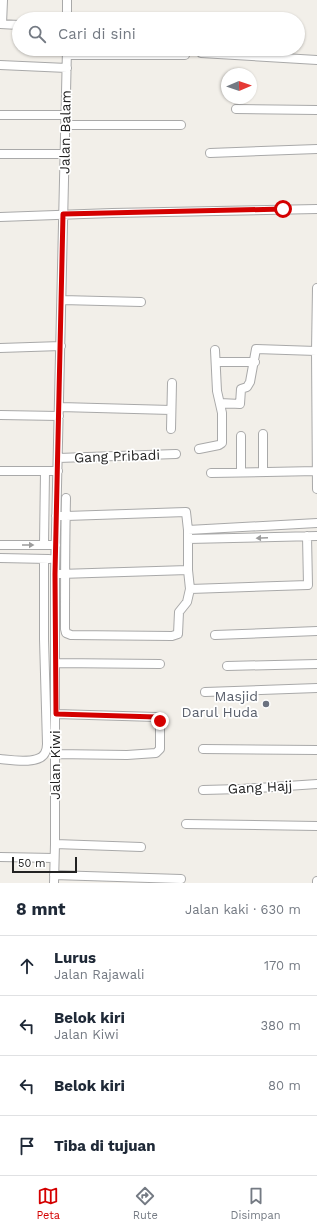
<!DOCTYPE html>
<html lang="id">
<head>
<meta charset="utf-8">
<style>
  :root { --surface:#fff; --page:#f2f2f3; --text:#1f2937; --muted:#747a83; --line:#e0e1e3; --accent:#d40000 }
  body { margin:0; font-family:"Work Sans",sans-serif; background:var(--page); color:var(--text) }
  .compass { position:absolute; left:221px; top:68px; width:36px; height:36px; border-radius:50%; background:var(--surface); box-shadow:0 1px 3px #0004; rotate:88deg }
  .scale { position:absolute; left:12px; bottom:10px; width:65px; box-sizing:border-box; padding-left:4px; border:2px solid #222; border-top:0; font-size:11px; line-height:14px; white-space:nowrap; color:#222; -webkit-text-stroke:3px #fff; paint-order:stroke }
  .stop { position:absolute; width:12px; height:12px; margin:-9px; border:3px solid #d40000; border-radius:50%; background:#fff }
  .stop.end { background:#d40000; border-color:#fff; box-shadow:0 1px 4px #0008 }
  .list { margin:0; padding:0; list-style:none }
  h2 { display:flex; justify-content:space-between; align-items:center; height:52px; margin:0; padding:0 16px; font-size:17px }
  h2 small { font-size:13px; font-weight:400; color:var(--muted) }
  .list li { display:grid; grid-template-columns:26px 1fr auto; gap:12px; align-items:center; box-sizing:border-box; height:60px; padding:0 16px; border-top:1px solid var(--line) }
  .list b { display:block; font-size:15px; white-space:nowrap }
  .list p { margin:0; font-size:13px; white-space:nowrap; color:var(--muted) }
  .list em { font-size:13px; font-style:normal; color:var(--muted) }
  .icon { flex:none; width:22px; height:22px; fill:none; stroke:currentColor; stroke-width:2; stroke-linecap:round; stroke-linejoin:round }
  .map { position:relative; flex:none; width:317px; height:883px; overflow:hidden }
  .search { position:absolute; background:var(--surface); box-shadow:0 1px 3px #0004; left:12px; right:12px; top:12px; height:44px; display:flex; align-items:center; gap:10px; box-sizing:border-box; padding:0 14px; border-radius:22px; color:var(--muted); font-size:15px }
  .sheet { height:292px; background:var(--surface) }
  nav { display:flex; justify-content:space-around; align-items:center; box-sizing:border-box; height:56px; border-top:1px solid var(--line); background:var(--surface); font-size:11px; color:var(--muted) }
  nav a { display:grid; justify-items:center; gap:2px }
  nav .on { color:var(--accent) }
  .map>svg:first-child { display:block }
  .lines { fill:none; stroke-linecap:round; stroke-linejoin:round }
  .minor-casing { stroke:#a9a9a9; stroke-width:10 }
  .minor { stroke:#fff; stroke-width:8 }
  .oneway { fill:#9c9c9c }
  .route { stroke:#d40000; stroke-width:5 }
  .worship-dot { fill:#6b7280; stroke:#fff; stroke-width:1.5 }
  .labels { text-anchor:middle; stroke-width:3.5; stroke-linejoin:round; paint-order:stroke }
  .street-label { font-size:14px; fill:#222; stroke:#fff }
  .worship-label { font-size:14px; fill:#5b616d; stroke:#fff; text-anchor:end }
</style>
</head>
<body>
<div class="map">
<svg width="317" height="883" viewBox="0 0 317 883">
  <rect width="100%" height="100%" fill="#f2efe9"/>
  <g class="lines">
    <defs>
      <path id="minor" d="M67 19V0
        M0 24 19 25
        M2 24 3 0
        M199 49 201 53 317 60
        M67 55H185
        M0 65 67 68
        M236 109 317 110
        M0 115H66
        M66 125H181
        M210 153 317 149
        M0 154H65
        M0 217 112 213 317 209
        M317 288 316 351 317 489
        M62 300 141 302
        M0 348 61 346
        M216 362H255
        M220 403 240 404 241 389 247 387 250 382 256 349 316 351
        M60 407 171 410
        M0 415 59 416
        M171 429 172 383
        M241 436V472
        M199 449 219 445 222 443V413L217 391 215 350
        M58 458 176 454
        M0 471H58
        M263 471V434
        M211 473 317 471
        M56 516H66L186 512 188 530V570L190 589 187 602 179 612 178 634 172 636 71 635 66 633 65 629C65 585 65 542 66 498
        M188 530 317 523
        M188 539 317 536
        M0 545H56
        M44 545 45 472
        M0 558 49 559
        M60 574 188 570
        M190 589 308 585 307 536
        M215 635 317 631
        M56 663 160 664
        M227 666 317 664
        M205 692 317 688
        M203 749 317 750
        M55 754 127 755 156 753 160 749V721L156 717 56 714
        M0 759C11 760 39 765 45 753 46 751 47 746 47 744L44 639V559
        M203 790 241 789 317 784
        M186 824 317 826
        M55 844 141 847
        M0 857 54 858
        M54 875 181 879
        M54 883 55 844V574L67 49
        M317 883V881"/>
    </defs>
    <use href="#minor" class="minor-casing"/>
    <use href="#minor" class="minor"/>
  </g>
  <defs><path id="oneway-solid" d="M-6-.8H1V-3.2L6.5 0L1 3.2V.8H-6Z"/></defs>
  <g class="oneway">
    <use href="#oneway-solid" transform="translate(262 538) rotate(178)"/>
    <use href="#oneway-solid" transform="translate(28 545)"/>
  </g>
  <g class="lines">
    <path class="route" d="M160 721 156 717 56 714 55 574 63 214 283 209"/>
  </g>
  <circle class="worship-dot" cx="266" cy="704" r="4"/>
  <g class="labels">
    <g class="street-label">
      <text transform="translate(65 132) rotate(-89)" y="5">Jalan Balam</text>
      <text transform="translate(117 456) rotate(-2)" y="5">Gang Pribadi</text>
      <text transform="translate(55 765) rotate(-90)" y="5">Jalan Kiwi</text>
      <text transform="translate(260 787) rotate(-3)" y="5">Gang Hajj</text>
    </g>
    <g class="worship-label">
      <text x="258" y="701">Masjid<tspan x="258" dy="16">Darul Huda</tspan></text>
    </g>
  </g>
</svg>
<svg class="compass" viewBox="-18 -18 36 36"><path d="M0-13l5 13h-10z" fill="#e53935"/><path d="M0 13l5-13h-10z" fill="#747a83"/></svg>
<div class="scale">50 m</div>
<div class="stop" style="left:283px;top:209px"></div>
<div class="stop end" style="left:160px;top:721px"></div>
<div class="search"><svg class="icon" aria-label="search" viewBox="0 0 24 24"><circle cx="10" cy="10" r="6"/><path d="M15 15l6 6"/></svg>Cari di sini</div>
</div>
<section class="sheet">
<h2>8 mnt<small>Jalan kaki · 630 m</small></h2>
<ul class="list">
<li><svg class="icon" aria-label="ahead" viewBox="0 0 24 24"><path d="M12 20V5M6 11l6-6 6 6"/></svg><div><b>Lurus</b><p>Jalan Rajawali</p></div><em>170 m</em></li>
<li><svg class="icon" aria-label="left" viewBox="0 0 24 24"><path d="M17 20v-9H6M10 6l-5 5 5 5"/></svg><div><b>Belok kiri</b><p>Jalan Kiwi</p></div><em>380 m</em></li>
<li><svg class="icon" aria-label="left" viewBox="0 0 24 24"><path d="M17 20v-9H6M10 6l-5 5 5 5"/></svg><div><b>Belok kiri</b></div><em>80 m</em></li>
<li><svg class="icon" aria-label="arrive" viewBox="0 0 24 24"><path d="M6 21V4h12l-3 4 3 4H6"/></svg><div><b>Tiba di tujuan</b></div></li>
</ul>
</section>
<nav>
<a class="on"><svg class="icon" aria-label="map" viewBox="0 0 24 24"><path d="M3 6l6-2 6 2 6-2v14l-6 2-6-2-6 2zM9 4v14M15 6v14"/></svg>Peta</a>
<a><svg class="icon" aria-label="directions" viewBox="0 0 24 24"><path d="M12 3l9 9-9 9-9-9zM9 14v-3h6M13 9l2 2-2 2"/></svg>Rute</a>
<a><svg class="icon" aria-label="saved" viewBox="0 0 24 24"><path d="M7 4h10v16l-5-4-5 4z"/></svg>Disimpan</a>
</nav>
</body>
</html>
